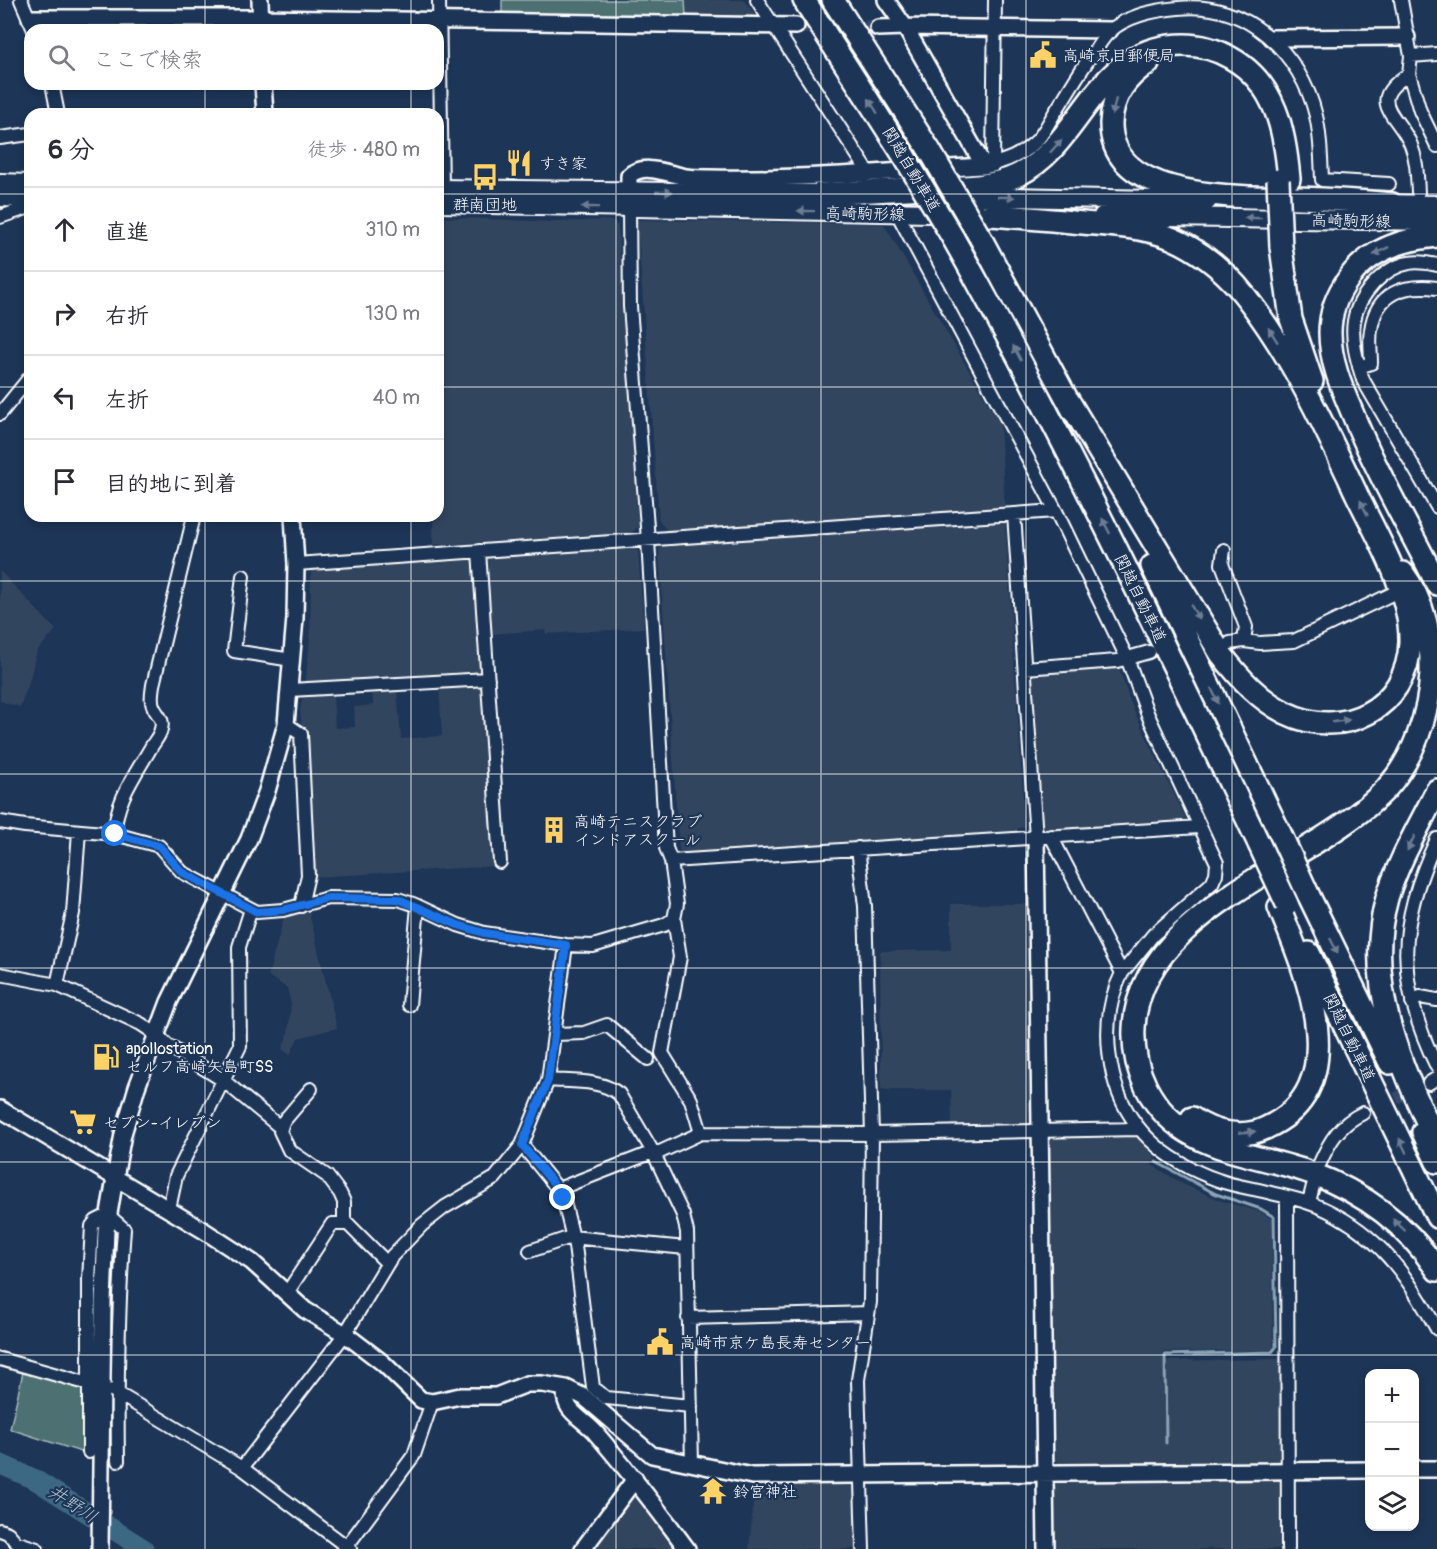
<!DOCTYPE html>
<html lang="ja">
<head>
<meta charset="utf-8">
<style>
  :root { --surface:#fff; --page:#f7f7f7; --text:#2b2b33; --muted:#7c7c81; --line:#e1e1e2 }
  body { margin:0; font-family:Pangolin,"Klee One",sans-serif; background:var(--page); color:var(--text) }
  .controls { position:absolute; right:18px; bottom:18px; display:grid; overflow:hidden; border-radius:12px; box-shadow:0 3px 9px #0003 }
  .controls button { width:54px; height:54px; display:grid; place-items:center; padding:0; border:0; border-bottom:2px solid var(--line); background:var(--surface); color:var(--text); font:30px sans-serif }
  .stop { position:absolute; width:18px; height:18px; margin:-14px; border:4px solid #1a73e8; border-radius:50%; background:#fff }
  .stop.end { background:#1a73e8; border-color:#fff; box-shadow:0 2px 6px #0008 }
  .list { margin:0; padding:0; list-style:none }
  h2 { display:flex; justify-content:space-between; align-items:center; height:78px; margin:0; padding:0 24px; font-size:26px }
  h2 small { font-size:20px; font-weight:400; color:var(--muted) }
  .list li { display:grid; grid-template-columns:39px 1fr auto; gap:18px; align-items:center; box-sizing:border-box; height:84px; padding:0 24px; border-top:2px solid var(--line) }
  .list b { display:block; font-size:22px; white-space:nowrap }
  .list em { font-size:20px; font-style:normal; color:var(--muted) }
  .icon { flex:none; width:33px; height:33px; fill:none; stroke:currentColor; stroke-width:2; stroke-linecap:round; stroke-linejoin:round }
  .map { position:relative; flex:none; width:1437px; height:1549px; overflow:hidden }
  .search { position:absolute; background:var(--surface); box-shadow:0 3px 9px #0003; left:24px; top:24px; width:420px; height:66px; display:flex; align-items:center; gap:15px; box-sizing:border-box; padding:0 21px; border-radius:18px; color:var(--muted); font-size:22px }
  .panel { position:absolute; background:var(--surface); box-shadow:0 3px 9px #0003; left:24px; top:108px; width:420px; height:414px; border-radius:18px }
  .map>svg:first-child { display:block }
  .built { fill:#32445e }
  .green { fill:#4e7172; stroke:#a6b8b8; stroke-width:1.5 }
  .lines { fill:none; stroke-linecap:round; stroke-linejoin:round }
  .stream { stroke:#8ba4b5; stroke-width:3 }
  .river { stroke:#3d6883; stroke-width:20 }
  .minor-tunnel { stroke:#344968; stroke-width:12; stroke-dasharray:12 6; stroke-linecap:butt }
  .tertiary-tunnel { stroke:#344968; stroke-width:15; stroke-dasharray:15 8; stroke-linecap:butt }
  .minor-casing { stroke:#fff; stroke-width:16 }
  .tertiary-casing { stroke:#fff; stroke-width:20 }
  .primary-casing { stroke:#fff; stroke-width:22 }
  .motorway-casing { stroke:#fff; stroke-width:26 }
  .minor { stroke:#1d3557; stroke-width:12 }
  .tertiary { stroke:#1d3557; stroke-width:15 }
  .primary { stroke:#1d3557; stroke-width:18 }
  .motorway { stroke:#1d3557; stroke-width:21 }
  .motorway-bridge-casing { stroke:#fff; stroke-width:26; stroke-linecap:butt }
  .motorway-bridge { stroke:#1d3557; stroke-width:21 }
  .oneway { fill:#6c7c92 }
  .route { stroke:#1a73e8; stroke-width:8 }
  .grid { fill:none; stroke:#fff; stroke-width:1.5; stroke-opacity:0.55 }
  .labels { text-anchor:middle; stroke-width:4.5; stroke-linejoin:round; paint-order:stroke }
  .poi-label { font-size:16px; fill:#fff; stroke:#1d3557; text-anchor:start }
  .street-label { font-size:16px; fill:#fff; stroke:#1d3557 }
  .water-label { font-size:18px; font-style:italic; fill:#b1c3cd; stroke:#1d3557 }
</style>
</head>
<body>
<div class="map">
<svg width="1437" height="1549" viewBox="0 0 1437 1549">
  <rect width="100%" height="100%" fill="#1d3557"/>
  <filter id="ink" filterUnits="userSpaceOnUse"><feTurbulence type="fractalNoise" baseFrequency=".0167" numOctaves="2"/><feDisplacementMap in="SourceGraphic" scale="12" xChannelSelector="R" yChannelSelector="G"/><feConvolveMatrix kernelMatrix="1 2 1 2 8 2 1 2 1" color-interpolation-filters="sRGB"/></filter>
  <g filter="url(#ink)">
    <path class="built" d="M502 0H744L755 15 752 17 502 16Z
      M438 217 558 222 601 220 614 221 618 226 638 527 630 534 433 545V516H438Z
      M637 220 884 224 1000 424 1005 507 667 531 659 520Z
      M1005 521 1025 827 1018 828 1017 831 683 853 679 850 659 550 664 545Z
      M632 547 638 551 644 628 546 634 545 630 492 634 488 556Z
      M474 557 483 676 305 688 310 638 311 569Z
      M0 571 56 630 37 651 28 686 20 707 0 701Z
      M1118 666 1133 709 1186 819 1183 823 1039 832 1027 672Z
      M482 683 496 866 315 877 307 732 302 728 300 710 303 695 333 693 335 728 355 727 354 707 373 705 372 690 397 689 401 739 442 736 439 686Z
      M951 904H1030L1032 1123 1028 1128 952 1129 951 1090H881L880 951 951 950Z
      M309 912 337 1028 298 1038 290 1055 282 1049 288 1034 291 1004 287 988 268 976 284 917Z
      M1133 1133 1155 1157 1152 1165 1185 1185 1222 1201 1261 1212 1272 1219 1273 1347 1271 1350 1163 1352V1361L1282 1359V1461L1279 1464 1061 1466 1056 1460 1049 1142 1056 1135Z
      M1279 1476 1283 1482 1284 1549H1056L1055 1486 1060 1479Z
      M854 1483 858 1488 859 1549H749L755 1484Z
      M631 1496H638L679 1549H591Z"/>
    <path class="green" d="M502 0H685L686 17 502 16Z
      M23 1372 86 1389 87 1454 10 1429Z"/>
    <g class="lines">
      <path class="stream" d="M1156 1162 1216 1194 1261 1209 1274 1217 1276 1347 1272 1352 1165 1355 1166 1443"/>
      <path class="river" d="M0 1464 34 1479 144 1549"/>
      <path class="minor-tunnel" d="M1363 1113 1429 1083"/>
      <path class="tertiary-tunnel" d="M796 26 878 28"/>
      <defs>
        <path id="minor" d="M21 0 34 30
          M439 0 442 189
          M757 0 869 173
          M995 0 993 164C1009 160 1021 155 1033 144 1042 137 1048 124 1054 114 1068 92 1081 69 1096 49 1100 43 1105 35 1110 31 1128 15 1156 10 1178 8 1246 0 1301 53 1316 116 1321 137 1321 158 1322 180L1389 184
          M1401 0 1411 56 1409 74 1420 111 1437 146
          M1411 56 1437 54
          M1409 74C1364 102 1398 114 1411 145 1417 160 1417 176 1418 192
          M52 84 58 114
          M0 138 30 134
          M629 208 630 306 648 540 666 848 671 861 1199 827
          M897 213 1056 511 1127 658 1148 715 1217 863 1216 874 1212 883 1153 935 1122 973
          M0 217 30 207
          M1437 265C1427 263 1419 261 1409 263 1384 267 1358 295 1354 321 1351 341 1357 360 1363 380L1437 507
          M1359 367 1371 363C1371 352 1369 340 1371 330 1376 292 1404 284 1437 288
          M0 414 30 377
          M1014 514 1036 838
          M1224 550 1222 564 1246 627 1244 641
          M479 551 500 862
          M296 564 1056 511
          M243 576 234 651 292 660
          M1230 643 1244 641 1260 643 1294 641 1394 593
          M1025 668 1117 661 1149 652
          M290 690 488 679
          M286 724 301 734 308 875 301 906
          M0 822 25 826 115 834 159 846 182 872 257 912 283 910 328 898 398 899 413 904 458 925 484 933 566 945 593 946 664 925 674 919
          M115 834C114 804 135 775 150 749 153 743 160 736 161 729 164 719 158 716 154 708 150 701 152 693 153 685L194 516
          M1051 836 1122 973C1106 1005 1105 1040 1113 1075 1126 1129 1167 1162 1218 1180 1233 1186 1251 1188 1267 1192 1291 1198 1314 1202 1336 1215 1385 1242 1410 1281 1437 1329
          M1437 839C1397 923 1395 982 1437 1067
          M858 848 865 906 872 1134 870 1302 858 1380 863 1549
          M671 861 677 904 674 919 680 957 662 1053 691 1100 701 1133
          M0 974 57 985 141 1024 156 1034 167 1045 224 1081 281 1128
          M57 985 73 913 79 831
          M1412 1002 1420 997 1437 1000
          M409 1005 418 906
          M555 1034 584 1033 607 1025 648 1059
          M548 1080C570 1082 601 1079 619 1094L653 1152 558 1189
          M1429 1083 1437 1078
          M311 1089 283 1122 280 1131 289 1150 327 1176 340 1193 344 1202V1224
          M522 1145 558 1189 563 1198 575 1246 593 1387 606 1398 691 1406
          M1320 1163C1330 1140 1340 1124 1363 1113
          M1287 1198 1288 1549
          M1309 1202 1313 1186
          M169 1209 176 1176 240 1046 239 947 251 909
          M530 1251 571 1237 686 1248
          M287 1293 332 1224H348L387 1263
          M688 1318 868 1313
          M0 1359 93 1385
          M112 1390 242 1468 350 1549
          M89 1452V1280L92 1226 96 1221 108 1215 124 1229C118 1307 117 1384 118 1461
          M692 1464 687 1232 683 1215 653 1152H660L701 1133 872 1134 1138 1129
          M242 1468 345 1334 392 1256 422 1225 445 1207 495 1178 522 1145 548 1080 566 945
          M0 1530 8 1533 16 1542 37 1549
          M347 1546 414 1455 432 1402"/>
        <path id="tertiary" d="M260 0 261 30
          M886 0 905 27 984 166
          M30 18H260L796 26
          M878 28 905 27 1110 30
          M1272 38 1407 37
          M263 84 265 114
          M629 202V176C644 162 668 174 686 177 693 178 701 178 709 178 800 180 893 171 984 166L993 164
          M1036 838 1046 1549
          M0 1109 203 1230 252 1262 305 1310 345 1334 383 1363 421 1400 432 1402 460 1396H496L527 1384H542L566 1388 584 1397 652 1455 752 1476 1370 1470
          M566 1388C561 1410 581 1417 594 1431 627 1469 657 1508 687 1549
          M1414 1469H1437
          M100 1549 103 1301 106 1231 115 1178 123 1134 137 1087 169 1002 249 839 267 791 286 724 295 618 296 564 293 516
          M583 1549 635 1479"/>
        <path id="primary" d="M0 183 30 184
          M438 189 832 194
          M953 196 1207 201
          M0 197 30 198
          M438 203 979 214
          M1379 204 1437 205
          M1103 216 1437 221"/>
        <path id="motorway" d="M804 0 904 156
          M833 0 930 151
          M1148 63C1126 77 1112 96 1111 123 1110 204 1247 196 1300 198 1331 199 1361 201 1392 204
          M820 194C855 192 890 190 925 188 955 187 990 189 1018 175 1081 144 1093 55 1170 46 1192 43 1212 47 1231 58 1276 83 1285 132 1289 179
          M990 215C1021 217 1052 220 1083 223 1116 226 1152 227 1182 243 1207 256 1229 275 1246 297 1292 356 1325 427 1357 495 1378 538 1411 593 1410 642 1408 708 1343 741 1286 713 1259 700 1239 677 1221 654L1068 400
          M1437 236C1403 239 1370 249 1349 278 1337 294 1330 313 1330 333 1330 360 1341 387 1352 412 1376 472 1409 527 1437 584
          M980 237 1074 412
          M953 238C1064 435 1162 640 1259 844
          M1281 247 1291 319 1312 381
          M1152 566 1280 833
          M1403 573C1424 601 1432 638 1431 673 1429 714 1414 758 1386 789 1315 864 1139 909 1134 1028 1133 1048 1137 1069 1146 1087 1179 1153 1251 1151 1311 1173 1362 1192 1406 1223 1437 1270
          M1437 790C1420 825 1398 861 1387 898 1363 983 1401 1067 1437 1143
          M1308 894 1390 1063
          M1309 953 1437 1217
          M1192 1118C1213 1133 1243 1139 1266 1128 1356 1087 1306 972 1279 907
          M1423 1132 1437 1162"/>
      </defs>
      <use href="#minor" class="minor-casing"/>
      <use href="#tertiary" class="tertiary-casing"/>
      <use href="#primary" class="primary-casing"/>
      <use href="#motorway" class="motorway-casing"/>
      <use href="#minor" class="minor"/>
      <use href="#tertiary" class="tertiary"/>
      <use href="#primary" class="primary"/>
      <use href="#motorway" class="motorway"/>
      <defs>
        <path id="motorway-bridge" d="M930 151 980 237
          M904 156 953 238
          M1278 180 1281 247
          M1280 833 1308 894
          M1259 844 1287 904"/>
      </defs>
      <use href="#motorway-bridge" class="motorway-bridge-casing"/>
      <use href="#motorway-bridge" class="motorway-bridge"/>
    </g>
    <defs><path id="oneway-solid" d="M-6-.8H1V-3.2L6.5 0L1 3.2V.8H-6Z" transform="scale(1.5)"/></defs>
    <g class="oneway">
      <use href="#oneway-solid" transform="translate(873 106) rotate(-122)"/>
      <use href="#oneway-solid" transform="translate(1114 107) rotate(103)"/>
      <use href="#oneway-solid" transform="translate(1056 146) rotate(-48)"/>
      <use href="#oneway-solid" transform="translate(664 192) rotate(1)"/>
      <use href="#oneway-solid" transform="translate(1006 197) rotate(1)"/>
      <use href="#oneway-solid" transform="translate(590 207) rotate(-179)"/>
      <use href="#oneway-solid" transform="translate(806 211) rotate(-179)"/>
      <use href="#oneway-solid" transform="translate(1253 218) rotate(-179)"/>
      <use href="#oneway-solid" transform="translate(1381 251) rotate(153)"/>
      <use href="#oneway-solid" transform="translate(1273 335) rotate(-123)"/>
      <use href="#oneway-solid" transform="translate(1017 353) rotate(-118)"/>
      <use href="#oneway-solid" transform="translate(1364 508) rotate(-116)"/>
      <use href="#oneway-solid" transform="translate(1106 526) rotate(-117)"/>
      <use href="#oneway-solid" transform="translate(1195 612) rotate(58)"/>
      <use href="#oneway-solid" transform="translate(1215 696) rotate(65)"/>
      <use href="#oneway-solid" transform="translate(1341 721) rotate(-8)"/>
      <use href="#oneway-solid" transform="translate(1411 843) rotate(116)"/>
      <use href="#oneway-solid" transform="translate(1334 946) rotate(64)"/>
      <use href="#oneway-solid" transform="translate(1247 1132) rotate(-5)"/>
      <use href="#oneway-solid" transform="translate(1403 1146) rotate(-116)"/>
      <use href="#oneway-solid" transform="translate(1399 1225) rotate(-137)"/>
    </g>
  </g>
  <g class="lines" filter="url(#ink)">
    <path class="route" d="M115 834 159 846 182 872 257 912 283 910 328 898 398 899 458 925 484 933 566 945 548 1080 522 1145 558 1189 563 1198"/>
  </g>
  <path class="grid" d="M205 0V30M411 0V30M616 0V1549M821 0V1549M1026 0V1549M1232 0V1549M205 84V114M411 84V114M0 194H30M438 194H1437M0 387H30M438 387H1437M205 516V1549M411 516V1549M0 581H1437M0 774H1437M0 968H1437M0 1162H1437M0 1355H1437"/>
  <defs>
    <symbol id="civic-bare" viewBox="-9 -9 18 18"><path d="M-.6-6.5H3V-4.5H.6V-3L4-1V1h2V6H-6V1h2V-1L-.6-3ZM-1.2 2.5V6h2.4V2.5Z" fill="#ffd166" stroke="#1d3557" stroke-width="2.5" paint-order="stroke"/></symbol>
    <symbol id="restaurant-bare" viewBox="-9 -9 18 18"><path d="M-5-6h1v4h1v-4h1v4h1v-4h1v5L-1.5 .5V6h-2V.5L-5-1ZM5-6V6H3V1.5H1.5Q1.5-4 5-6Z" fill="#ffd166" stroke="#1d3557" stroke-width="2.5" paint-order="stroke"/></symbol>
    <symbol id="bus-bare" viewBox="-9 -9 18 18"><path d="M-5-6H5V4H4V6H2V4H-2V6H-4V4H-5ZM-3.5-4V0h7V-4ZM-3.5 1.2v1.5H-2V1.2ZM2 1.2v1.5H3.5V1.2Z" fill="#ffd166" stroke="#1d3557" stroke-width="2.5" paint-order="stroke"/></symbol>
    <symbol id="building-bare" viewBox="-9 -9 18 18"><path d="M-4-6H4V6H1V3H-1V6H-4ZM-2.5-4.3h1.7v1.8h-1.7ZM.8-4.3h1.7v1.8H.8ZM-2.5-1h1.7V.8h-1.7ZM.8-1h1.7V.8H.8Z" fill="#ffd166" stroke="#1d3557" stroke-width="2.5" paint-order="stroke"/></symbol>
    <symbol id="fuel-bare" viewBox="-9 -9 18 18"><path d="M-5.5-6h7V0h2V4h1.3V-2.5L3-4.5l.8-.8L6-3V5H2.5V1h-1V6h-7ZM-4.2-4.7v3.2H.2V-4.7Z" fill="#ffd166" stroke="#1d3557" stroke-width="2.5" paint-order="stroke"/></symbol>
    <symbol id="supermarket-bare" viewBox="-9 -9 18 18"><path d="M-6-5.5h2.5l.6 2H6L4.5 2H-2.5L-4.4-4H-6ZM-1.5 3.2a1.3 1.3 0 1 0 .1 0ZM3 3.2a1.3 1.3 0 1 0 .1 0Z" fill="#ffd166" stroke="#1d3557" stroke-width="2.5" paint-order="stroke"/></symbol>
    <symbol id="temple-bare" viewBox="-9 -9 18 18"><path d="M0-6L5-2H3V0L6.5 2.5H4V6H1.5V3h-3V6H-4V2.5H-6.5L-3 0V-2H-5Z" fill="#ffd166" stroke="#1d3557" stroke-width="2.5" paint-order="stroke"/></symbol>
  </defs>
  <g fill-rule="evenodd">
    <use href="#civic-bare" x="1024" y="36" width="38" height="38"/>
    <use href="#restaurant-bare" x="500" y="144" width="38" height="38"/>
    <use href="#bus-bare" x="466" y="158" width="38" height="38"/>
    <use href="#building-bare" x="535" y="811" width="38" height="38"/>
    <use href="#fuel-bare" x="87" y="1038" width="38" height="38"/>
    <use href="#supermarket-bare" x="64" y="1103" width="38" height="38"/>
    <use href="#civic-bare" x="641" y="1323" width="38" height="38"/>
    <use href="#temple-bare" x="694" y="1472" width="38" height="38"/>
  </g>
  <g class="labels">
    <g class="poi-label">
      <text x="1063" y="61">高崎京目郵便局</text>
      <text x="539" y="169">すき家</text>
      <text x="485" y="210" text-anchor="middle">群南団地</text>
      <text x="574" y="827">高崎テニスクラブ<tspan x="574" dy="18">インドアスクール</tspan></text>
      <text x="126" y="1054">apollostation<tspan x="126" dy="18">セルフ高崎矢島町SS</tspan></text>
      <text x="103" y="1128">セブン-イレブン</text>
      <text x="680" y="1348">高崎市京ケ島長寿センター</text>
      <text x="733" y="1497">鈴宮神社</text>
    </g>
    <g class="street-label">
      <text transform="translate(912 169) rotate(59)" y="6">関越自動車道</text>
      <text transform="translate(865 213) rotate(1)" y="6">高崎駒形線</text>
      <text transform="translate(1351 220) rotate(1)" y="6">高崎駒形線</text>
      <text transform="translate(1141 598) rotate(64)" y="6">関越自動車道</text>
      <text transform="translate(1350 1037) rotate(64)" y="6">関越自動車道</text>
    </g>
    <g class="water-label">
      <text transform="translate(73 1504) rotate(33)" y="6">井野川</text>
    </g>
  </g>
</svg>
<div class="controls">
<button>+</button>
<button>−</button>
<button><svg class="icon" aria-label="layers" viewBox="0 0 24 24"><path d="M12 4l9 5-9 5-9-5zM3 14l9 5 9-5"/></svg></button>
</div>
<div class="stop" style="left:115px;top:834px"></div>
<div class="stop end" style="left:563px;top:1198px"></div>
<div class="search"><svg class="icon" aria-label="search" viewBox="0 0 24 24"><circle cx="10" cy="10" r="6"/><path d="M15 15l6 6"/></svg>ここで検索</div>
<section class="panel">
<h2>6 分<small>徒歩 · 480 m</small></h2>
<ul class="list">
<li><svg class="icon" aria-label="ahead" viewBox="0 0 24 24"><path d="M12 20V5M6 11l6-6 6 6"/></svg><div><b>直進</b></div><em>310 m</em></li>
<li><svg class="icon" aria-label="right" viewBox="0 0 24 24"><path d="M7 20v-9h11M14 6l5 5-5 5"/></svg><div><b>右折</b></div><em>130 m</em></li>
<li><svg class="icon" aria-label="left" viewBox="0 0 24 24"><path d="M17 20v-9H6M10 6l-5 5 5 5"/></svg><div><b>左折</b></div><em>40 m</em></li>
<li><svg class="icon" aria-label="arrive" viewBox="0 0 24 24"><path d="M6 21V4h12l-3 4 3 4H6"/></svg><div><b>目的地に到着</b></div></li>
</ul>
</section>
</div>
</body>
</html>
